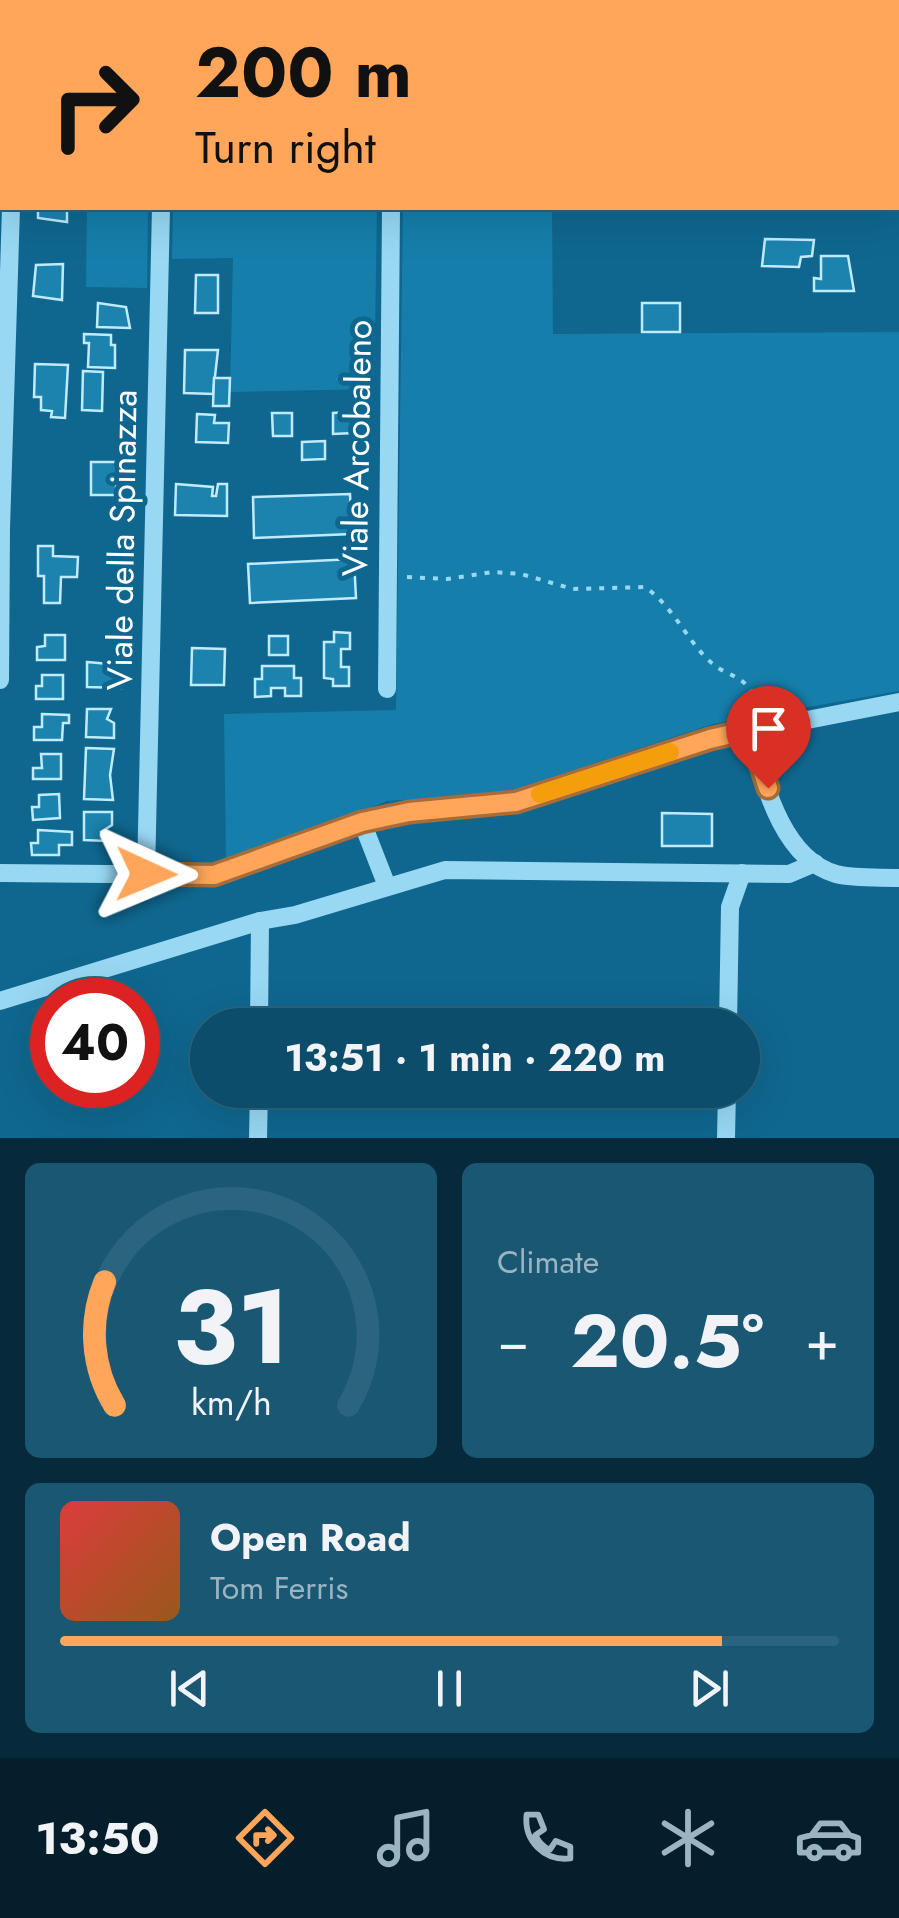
<!DOCTYPE html>
<html lang="en">
<head>
<meta charset="utf-8">
<style>
  :root { --surface:#0b4d6b; --page:#195773; --text:#f1f3f6; --muted:#9ab4c1; --line:#2b647e; --accent:#ffa65a }
  body { margin:0; font-family:Jost,sans-serif; background:var(--page); color:var(--text); height:100vh; display:flex; flex-direction:column; font-size:38px; white-space:nowrap }
  * { box-sizing:border-box; margin:0 }
  p { font-size:32px; color:var(--muted) }
  .icon { flex:none; width:55px; height:55px; fill:none; stroke:currentColor; stroke-width:2; stroke-linecap:round; stroke-linejoin:round }
  .map { position:relative; height:1138px; overflow:hidden }
  .panel { display:flex; flex-direction:column; gap:25px; padding:25px; background:#062a3b; flex:1 }
  .panel>* { flex:none }
  .guide { position:absolute; left:0px; top:0px; width:900px; height:210px; box-shadow:0 10px 40px #0002,0 0 0 2px var(--line); background:#ffa65a; color:#111; overflow:hidden }
  .speed { position:absolute; left:30px; top:978px; display:flex; gap:20px; font-size:50px; font-weight:700; text-align:center }
  .speed>* { display:grid; place-content:center; width:130px; height:130px; border-radius:50%; background:var(--surface); box-shadow:0 10px 40px #0002,0 0 0 2px var(--line); line-height:1 }
  .speed .limit { border:15px solid #d22; background:#fff; color:#111 }
  .pin { position:absolute; display:grid; place-items:center; width:85px; height:85px; color:#fff; margin:-102px -42px; border-radius:50% 50% 50% 0; rotate:-45deg; box-shadow:0 0 10px #0007 }
  .pin .icon { rotate:45deg }
  .me { position:absolute; width:110px; margin:-55px; rotate:91deg; stroke-linejoin:round; filter:drop-shadow(0 0 8px #0008) }
  .turn { display:flex; align-items:center; gap:35px; height:210px; padding:0 30px; font-size:45px }
  .turn .icon { width:130px; height:130px; stroke-width:2.5 }
  .turn b { display:block; font-size:70px; line-height:85px }
  .big { font-size:75px; font-weight:700; line-height:1.1 }
  .panel .widget { flex:1; display:flex; flex-direction:column; justify-content:center; gap:15px; min-width:0; padding:0 35px; border-radius:15px; background:var(--page) }
  .panel .dial { align-items:center; gap:0 }
  .dial svg { height:260px; overflow:visible; fill:none; stroke:var(--line); stroke-width:7; stroke-linecap:round; text-anchor:middle }
  .dial text { fill:var(--text); stroke:none }
  .song { display:flex; align-items:center; gap:30px }
  .cover { width:120px; height:120px; border-radius:15px; background:linear-gradient(135deg,hsl(0 70% 55%),hsl(30 70% 35%)) }
  .played { height:10px; border-radius:5px; background:linear-gradient(90deg,var(--accent) 85%,var(--line) 85%) }
  .keys { display:flex; justify-content:space-around; direction:ltr }
  .heat { display:flex; justify-content:space-between; align-items:center; font-size:55px; direction:ltr }
  .panel .tiles { flex:1; display:grid; gap:25px; grid-template-columns:1fr 1fr }
  .widget:last-child { grid-column:span 2 }
  .trip { position:absolute; left:190px; top:1008px; width:570px; height:100px; border-radius:50px; background:var(--surface); box-shadow:0 10px 40px #0002,0 0 0 2px var(--line); font-weight:700; line-height:100px; text-align:center }
  .tabs { display:flex; height:160px; justify-content:space-around; align-items:center; background:#041f2b; color:var(--muted) }
  .tabs .icon { width:70px; height:70px }
  .tabs .selected { color:var(--accent) }
  .tabs b { font-size:45px; color:var(--text) }
  .map>svg:first-child { display:block }
</style>
</head>
<body>
<div class="map">
<svg width="899" height="1138" viewBox="0 0 899 1138">
  <rect width="100%" height="100%" fill="#0f678f"/>
  <g fill="#167eaa">
    <path d="M87,208h61l-1,80 -61,-1z"/>
    <path d="M173,208h204l-3,181 -144,3 3,-134 -61,1z"/>
    <path d="M403,208h149l1,126 346,-2v359l-186,33 -208,69 -118,8 -133,53 -28,6 -2,-146 172,-4z"/>
  </g>
  <g fill="#1c83af" stroke="#c0ebfe" stroke-width="2.5">
    <path d="M38,208h29v14l-29,-4z"/>
    <path d="M765,239l49,1 -2,16 -11,1 -2,10 -37,-1z"/>
    <path d="M821,256h27l6,35h-40v-13l7,1z"/>
    <path d="M63,264l-1,36 -29,-4 3,-31z"/>
    <path d="M196,275h22v38h-23z"/>
    <path d="M98,303l28,4 4,21 -33,-1z"/>
    <rect x="642" y="303" width="38" height="29"/>
    <path d="M84,334l27,1v10h4v23l-27,-1 1,-24h-5z"/>
    <path d="M185,350h33l-5,44 -29,-1z"/>
    <path d="M35,364l33,1 -3,53 -14,-1 1,-6 -11,-1v-13h-7z"/>
    <path d="M83,371l20,1 -1,39 -20,-1z"/>
    <path d="M214,378h16l-1,28h-16z"/>
    <path d="M353,412l1,21 -21,1v-21z"/>
    <path d="M272,413h20v23h-19z"/>
    <path d="M197,414l18,1 -1,8h15l-1,20 -32,-1z"/>
    <path d="M325,441v18l-23,1v-18z"/>
    <rect x="91" y="462" width="25" height="33"/>
    <path d="M176,484l37,3 -1,9h4l2,-12h9v32l-52,-1z"/>
    <path d="M350,494l2,40 -98,4 -1,-41z"/>
    <path d="M38,546h15v10l25,1 -1,20h-16l-1,26h-16v-27h-6z"/>
    <path d="M354,559l2,39 -106,5 -2,-39z"/>
    <path d="M334,632l16,1v16h-9v18h8v19h-16v-7l-9,-1v-36h10z"/>
    <path d="M45,635h20v25h-28v-13l8,-1z"/>
    <rect x="269" y="636" width="19" height="19"/>
    <path d="M192,648l33,1 -1,36h-33z"/>
    <path d="M87,662l34,3v23l-34,-1z"/>
    <path d="M262,666h32v12h7v18h-16v-8h-14v8l-16,1v-18h7z"/>
    <path d="M42,675h21v24h-27v-13h6z"/>
    <path d="M87,709h24l-4,10 7,4v15l-28,-1z"/>
    <path d="M42,714l27,1v8h-6l-1,17h-28v-13h8z"/>
    <path d="M86,748l28,1 -4,26 3,25 -29,-1z"/>
    <path d="M41,754h20v25h-28v-11h9z"/>
    <path d="M59,794l1,24 -27,2 -1,-13h7v-12z"/>
    <path d="M84,812h28v13l-11,7 5,9 -22,-1z"/>
    <path d="M662,813l50,1v32h-50z"/>
    <path d="M38,830l34,2v13h-13v10h-27l-1,-12h7z"/>
  </g>
  <g fill="none" stroke-linecap="round" stroke-linejoin="round">
    <path stroke="#98d8f3" stroke-width="4" stroke-dasharray="5 8" stroke-linecap="butt" d="M407,577l40,2 46,-7 28,2 52,15 72,-2c32,22 46,64 75,82 12,7 23,9 31,22 5,6 6,15 7,22"/>
    <g stroke="#98d8f3" stroke-width="18">
      <path d="M18,2v-2"/>
      <path d="M165,2v-2"/>
      <path d="M394,2v-2"/>
      <path d="M898,50h1"/>
      <path d="M0,680l1,-152 10,-320"/>
      <path d="M387,689l4,-481"/>
      <path d="M749,730c14,48 31,128 87,144 20,5 43,3 63,4"/>
      <path d="M362,822l25,64"/>
      <path d="M0,873l214,2 148,-53 47,-10 107,-10 194,-63 189,-37"/>
      <path d="M146,874l15,-666"/>
      <path d="M0,1001l260,-80 35,-6 150,-45 344,4 26,-11"/>
      <path d="M259,1025l1,-104"/>
      <path d="M728,1025l2,-118 12,-34"/>
      <path d="M258,1138l1,-48"/>
      <path d="M726,1138l1,-48"/>
    </g>
  </g>
  <g fill="none" stroke-linecap="round" stroke-linejoin="round">
    <g stroke="#a66c3a" stroke-width="25">
      <path id="route" d="M146,874l68,1 148,-53 47,-10 107,-10 194,-63 39,-9 19,58"/>
    </g>
    <use href="#route" stroke="#ffa65a" stroke-width="18"/>
    <path stroke="#f59e0b" stroke-width="18" d="M540,794l130,-42"/>
  </g>
  <g text-anchor="middle" dominant-baseline="central" stroke-width="10" stroke-linejoin="round" paint-order="stroke">
    <g font-size="35" fill="#fff" stroke="#0f678f">
      <text transform="translate(357 448) rotate(-89)">Viale Arcobaleno</text>
      <text transform="translate(122 540) rotate(-89)">Viale della Spinazza</text>
    </g>
  </g>
</svg>
<div class="speed"><div class="limit">40</div></div>
<div class="pin" style="left:768px;top:788px;background:#d93025"><svg class="icon" aria-label="arrive" viewBox="0 0 24 24"><path d="M6 21V4h12l-3 4 3 4H6"/></svg></div>
<svg class="me" style="left:146px;top:874px" viewBox="-20 -20 40 40"><path d="M0-17L14 15 0 8-14 15z" fill="#ffa65a" stroke="#fff" stroke-width="4"/></svg>
<div class="trip">13:51 · 1 min · 220 m</div>
<div class="guide">
<div class="turn"><svg class="icon" aria-label="right" viewBox="0 0 24 24"><path d="M7 20v-9h11M14 6l5 5-5 5"/></svg><div><b>200 m</b>Turn right</div></div>
</div>
</div>
<section class="panel">
<div class="tiles">
<div class="widget dial"><svg viewBox="0 0 100 80">
<path d="M14 69A42 42 0 1 1 86 69"/>
<path d="M14 69A42 42 0 0 1 11 31" stroke="#ffa65a"/>
<text x="50" y="56" font-size="32" font-weight="700">31</text>
<text x="50" y="72" font-size="11">km/h</text>
</svg></div>
<div class="widget"><p>Climate</p>
<div class="heat"><a>−</a><b class="big">20.5°</b><a>+</a></div>
</div>
<div class="widget">
<div class="song"><i class="cover"></i><div><b>Open Road</b><p>Tom Ferris</p></div></div>
<div class="played"></div>
<div class="keys"><svg class="icon" aria-label="previous" viewBox="0 0 24 24"><path d="M18 5L8 12l10 7zM5 5v14"/></svg><svg class="icon" aria-label="pause" viewBox="0 0 24 24"><path d="M8 5v14M16 5v14"/></svg><svg class="icon" aria-label="next" viewBox="0 0 24 24"><path d="M6 5l10 7-10 7zM19 5v14"/></svg></div>
</div>
</div>
</section>
<nav class="tabs">
<b>13:50</b>
<svg class="icon selected" aria-label="directions" viewBox="0 0 24 24"><path d="M12 3l9 9-9 9-9-9zM9 14v-3h6M13 9l2 2-2 2"/></svg>
<svg class="icon" aria-label="music" viewBox="0 0 24 24"><path d="M9 18V5l10-2v13"/><circle cx="6" cy="18" r="3"/><circle cx="16" cy="16" r="3"/></svg>
<svg class="icon" aria-label="phone" viewBox="0 0 24 24"><path d="M5 4h4l2 5-3 2q2 4 5 5l2-3 5 2v4C11 20 4 13 5 4z"/></svg>
<svg class="icon" aria-label="climate" viewBox="0 0 24 24"><path d="M12 3v18M4 7l16 10M4 17L20 7"/></svg>
<svg class="icon" aria-label="car" viewBox="0 0 24 24"><path d="M5 17H2v-5l4-1 3-4h7l3 4 3 1v5h-3M9 17h6M6 11h13"/><circle cx="7" cy="17" r="2"/><circle cx="17" cy="17" r="2"/></svg>
</nav>
</body>
</html>
